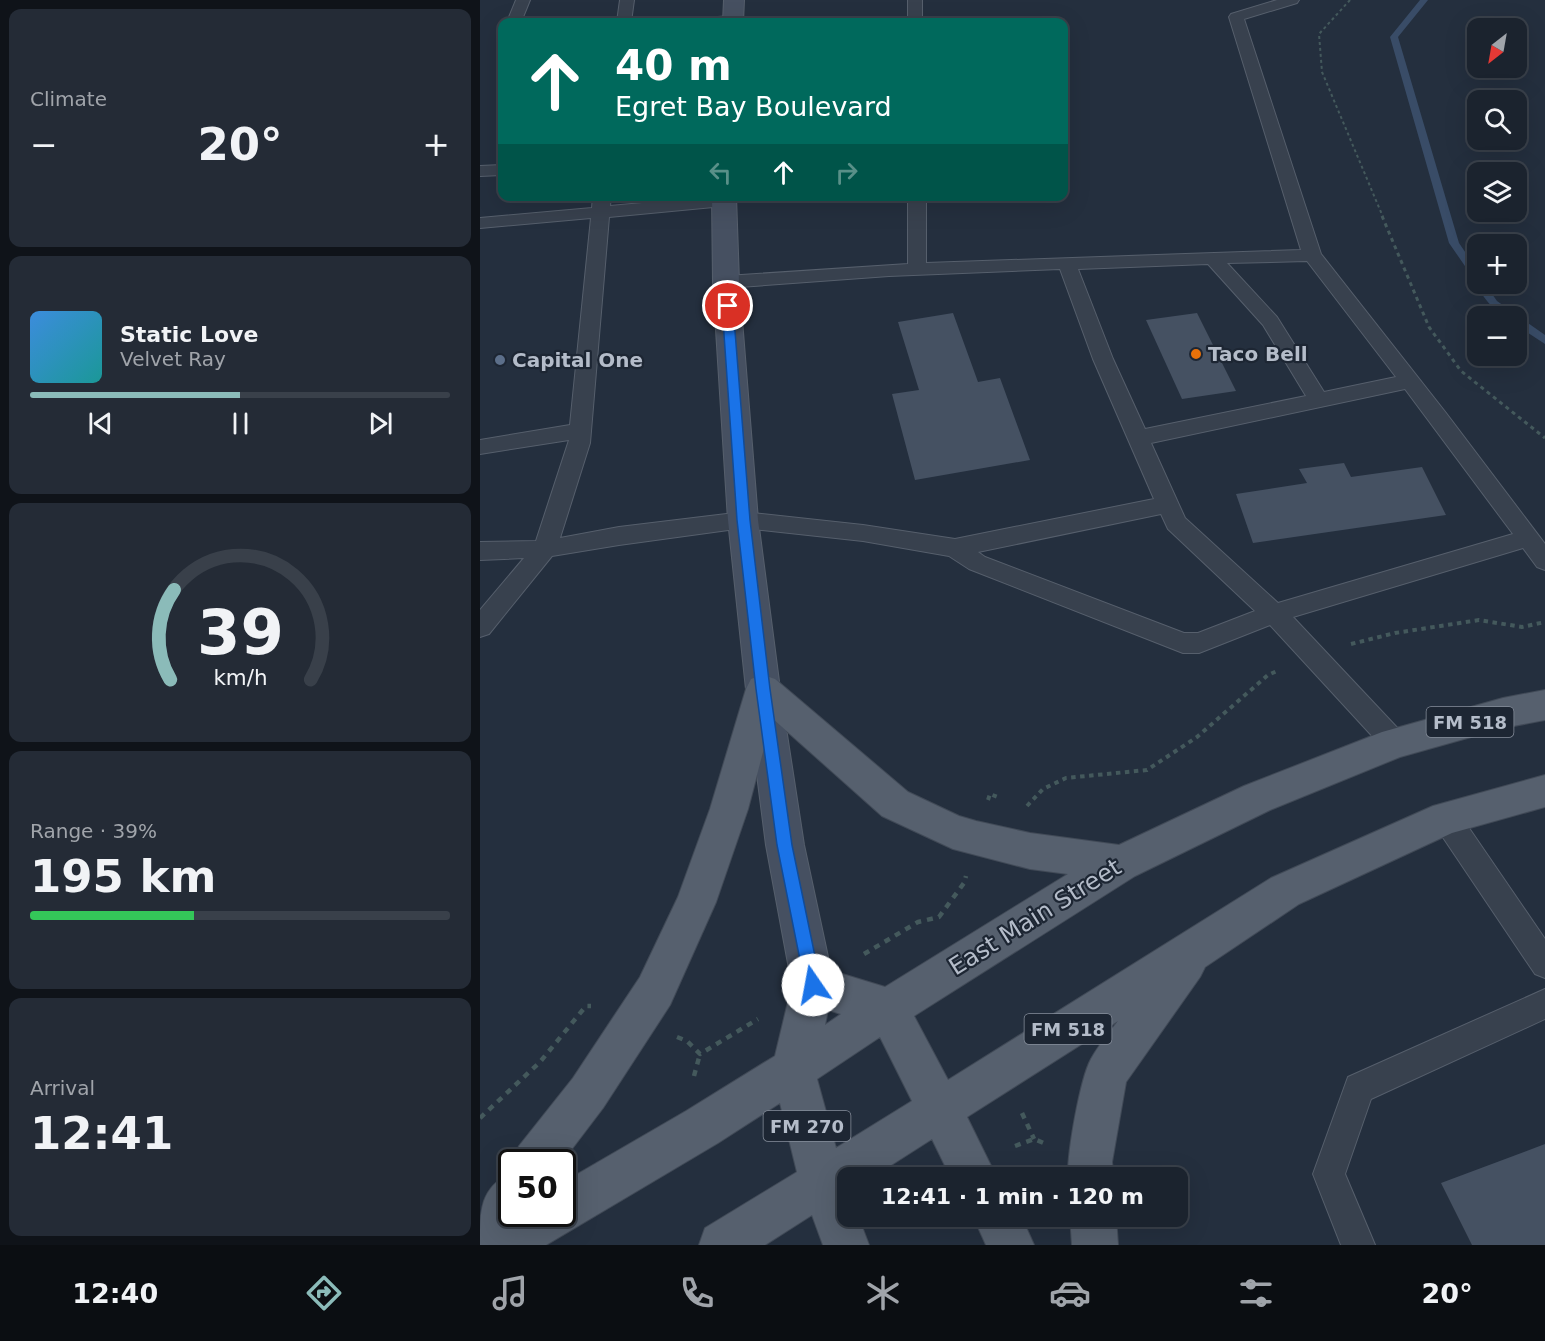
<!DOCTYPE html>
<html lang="en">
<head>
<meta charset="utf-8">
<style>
  :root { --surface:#1b232e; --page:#242b36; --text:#f1f3f6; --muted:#a0a4aa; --line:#39404a; --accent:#8bbbb9 }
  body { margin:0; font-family:"DejaVu Sans",sans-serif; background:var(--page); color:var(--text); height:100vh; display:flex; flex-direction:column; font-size:22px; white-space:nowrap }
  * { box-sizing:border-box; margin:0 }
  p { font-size:20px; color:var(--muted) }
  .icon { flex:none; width:33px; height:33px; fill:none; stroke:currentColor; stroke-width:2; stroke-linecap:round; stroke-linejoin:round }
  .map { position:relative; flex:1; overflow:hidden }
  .sheet { display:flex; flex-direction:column; gap:9px; padding:9px; background:#0f1319; width:480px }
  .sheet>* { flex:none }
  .guide { position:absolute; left:18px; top:18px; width:570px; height:183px; border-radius:12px; box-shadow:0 6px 24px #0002,0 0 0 2px var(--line); background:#00695c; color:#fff; overflow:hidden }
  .needle { width:39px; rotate:211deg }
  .buttons { position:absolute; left:987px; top:18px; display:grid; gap:12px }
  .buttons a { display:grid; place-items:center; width:60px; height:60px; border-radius:12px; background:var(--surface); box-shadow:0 6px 24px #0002,0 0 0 2px var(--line); font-size:30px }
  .speed { position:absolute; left:18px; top:1149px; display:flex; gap:12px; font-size:30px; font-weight:700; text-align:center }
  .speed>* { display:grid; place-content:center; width:78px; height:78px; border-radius:50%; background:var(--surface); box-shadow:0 6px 24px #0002,0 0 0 2px var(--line); line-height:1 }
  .speed .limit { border:3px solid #111; border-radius:9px; background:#fff; color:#111 }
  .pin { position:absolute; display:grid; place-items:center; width:51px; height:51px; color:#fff; margin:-26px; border:3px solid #fff; border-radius:50%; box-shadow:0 2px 6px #0007 }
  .me { position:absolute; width:66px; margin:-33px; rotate:348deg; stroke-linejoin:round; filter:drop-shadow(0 0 4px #0008) }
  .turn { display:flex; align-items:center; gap:21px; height:126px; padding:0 18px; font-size:27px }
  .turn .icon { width:78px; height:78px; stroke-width:2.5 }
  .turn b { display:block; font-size:42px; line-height:51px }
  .lanes { display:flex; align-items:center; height:57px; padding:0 18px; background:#0003; justify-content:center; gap:30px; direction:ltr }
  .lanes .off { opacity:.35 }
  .big { font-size:45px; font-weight:800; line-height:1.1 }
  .sheet .widget { flex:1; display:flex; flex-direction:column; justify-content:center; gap:9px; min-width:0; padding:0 21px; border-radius:12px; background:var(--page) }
  .sheet .dial { align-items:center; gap:0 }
  .dial svg { height:156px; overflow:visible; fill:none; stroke:var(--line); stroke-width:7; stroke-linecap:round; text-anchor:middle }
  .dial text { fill:var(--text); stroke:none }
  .song { display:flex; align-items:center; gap:18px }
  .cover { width:72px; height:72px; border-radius:9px; background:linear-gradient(135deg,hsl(210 70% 55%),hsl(180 70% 35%)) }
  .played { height:6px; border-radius:3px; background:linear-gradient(90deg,var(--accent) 50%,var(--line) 50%) }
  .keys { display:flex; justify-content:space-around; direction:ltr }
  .heat { display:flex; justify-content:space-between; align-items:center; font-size:33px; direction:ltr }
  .charge { height:9px; border-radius:4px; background:linear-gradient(90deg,#34c759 39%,var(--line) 0) }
  .trip { position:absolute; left:357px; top:1167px; width:351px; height:60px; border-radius:12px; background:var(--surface); box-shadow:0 6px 24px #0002,0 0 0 2px var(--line); font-weight:800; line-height:60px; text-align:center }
  .menu { display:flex; height:96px; justify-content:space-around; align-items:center; background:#0b0e12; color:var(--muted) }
  .menu .icon { width:42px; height:42px }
  .menu .on { color:var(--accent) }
  .menu b { font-size:27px; color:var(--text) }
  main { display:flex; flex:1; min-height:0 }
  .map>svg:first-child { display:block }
</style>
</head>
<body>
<main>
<section class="sheet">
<div class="widget"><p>Climate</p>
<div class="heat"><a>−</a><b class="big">20°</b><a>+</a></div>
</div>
<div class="widget">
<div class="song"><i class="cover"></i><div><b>Static Love</b><p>Velvet Ray</p></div></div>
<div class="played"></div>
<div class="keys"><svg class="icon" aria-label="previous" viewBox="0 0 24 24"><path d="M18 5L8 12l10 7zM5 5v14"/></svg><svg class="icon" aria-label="pause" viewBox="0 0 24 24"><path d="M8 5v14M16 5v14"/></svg><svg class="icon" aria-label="next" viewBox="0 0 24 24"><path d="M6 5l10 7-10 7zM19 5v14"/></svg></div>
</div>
<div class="widget dial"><svg viewBox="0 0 100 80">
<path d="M14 69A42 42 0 1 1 86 69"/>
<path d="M14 69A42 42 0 0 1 16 23" stroke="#8bbbb9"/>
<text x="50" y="56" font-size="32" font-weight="700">39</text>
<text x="50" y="72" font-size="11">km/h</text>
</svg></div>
<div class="widget"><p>Range · 39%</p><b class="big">195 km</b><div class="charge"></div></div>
<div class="widget"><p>Arrival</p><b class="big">12:41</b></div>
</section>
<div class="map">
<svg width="1065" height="1245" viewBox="0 0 1065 1245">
  <rect width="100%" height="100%" fill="#242f3e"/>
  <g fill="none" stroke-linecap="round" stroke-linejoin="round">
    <path fill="#394c67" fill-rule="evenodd" d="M940,0h8l-30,37 61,206 19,28v13h7l12,17 48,34v9l-29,-19v-9c-21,0 -30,-16 -41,-32l1,-2 -27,-39 -59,-206z"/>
  </g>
  <g fill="#455162">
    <path d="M473,313l25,69 22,-4 30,82 -115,20 -23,-86 27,-4 -21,-68z"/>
    <path d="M717,313l39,78 -54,8 -36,-79z"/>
    <path d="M864,463l7,14 71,-10 24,48 -193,28 -17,-49 71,-11 -8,-14z"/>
    <path d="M1065,1144v101h-73l-31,-62z"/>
  </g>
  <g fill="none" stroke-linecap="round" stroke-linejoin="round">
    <g stroke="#565f6c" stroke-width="2">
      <g id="service">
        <path d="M36,0h14l-9,22h-14z"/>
        <path d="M140,0h14l-3,22h-14z"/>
        <rect x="428" y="0" width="14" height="22"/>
        <path d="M797,0h22l-2,3 -53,16 77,235 125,159 99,131v26l-8,-3 -14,-19 -230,69 111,118 4,8 -4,8 -9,3 -9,-3 -116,-126 -71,28h-16l-214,-84 -20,-13 -86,-15 -120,-13 -124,17 -67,11 -63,78 -9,3v-27l44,-52 -44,2v-18l56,-1 33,-101 -89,14v-14l90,-15 21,-207 -111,10v-10l112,-10 1,-12h18l-1,10 107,-10 13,1 3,4 -3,4 -6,1 -115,11 -19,226 -30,95 59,-11 124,-15 120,13 92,14 199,-40 -61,-140 -33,-90 -171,7 -163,12 -7,-2 -2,-4 2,-4 7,-2 182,-12v-68h18v67l375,-13 -72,-233 2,-3zM827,261l89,116 -72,15 -47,-75 -50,-54zM728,264l55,61 43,71 -161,33 -32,-70 -35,-90zM925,389l108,145 -235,69 -93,-85 -34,-75zM681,514l7,15 87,82 -57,22h-14l-199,-76 -7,-5z"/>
        <path d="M253,16l5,1 2,3 -2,2h-43l7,-4z"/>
        <path d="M22,165v10l-22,1v-10z"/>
        <path d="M966,806l10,3 89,130v39l-10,-4 -99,-147 -4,-9 4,-9z"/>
        <path d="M1065,989v30l-174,80 -26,75 30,71h-34l-28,-71 35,-97z"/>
      </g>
    </g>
    <g stroke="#565f6c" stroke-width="2">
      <g id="secondary">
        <path d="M244,0h20l-1,22h-20z"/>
        <path d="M232,196h24l3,86 19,238 22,169 24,156 30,140 -7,14 -14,6 -14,-6 -7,-14 -26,-140 -20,-156 -18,-169 -15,-238z"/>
      </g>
    </g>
    <g stroke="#414a57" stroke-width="2">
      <g id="primary">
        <path d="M283,675l12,4 133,113 51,24 17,5 54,12 89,12 125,-59 138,-54 121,-34 42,-8v30l-42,8 -103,29 -130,53 -135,66 -221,140 34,64 323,-202 162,-72 112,-31v32l-93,26 -153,71 -94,63 -5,10 -74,105 -14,80 2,16h-46c-1,-24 12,-99 23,-119 7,-13 18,-26 27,-38l-151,96 30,61h-46l-19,-39 -61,39h-23v38h10l11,29h-46l-11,-30 -47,30h-66l6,-17 92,-56 -17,-69 -62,40 -172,102h-66c0,-36 0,-57 32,-73v42h50v-31l124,-72 89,-55 17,-71 7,-14 14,-6 72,22 183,-113 -38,-5 -77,-20 -71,-33 -110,-98 -24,91 -32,93 -46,103 -67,103 -41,54h-49l6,-16 54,-68 67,-101 38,-80 32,-88 36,-120 5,-10zM348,1010l13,4 -16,11zM400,1037l32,64 -76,47 -19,-69z"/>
        <path d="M493,1216h48l13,29h-48z"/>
        <path d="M590,1216h46l2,29h-46z"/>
      </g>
    </g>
    <path stroke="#44595c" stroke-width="2" stroke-dasharray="3 3" stroke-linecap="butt" d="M870,0l-31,34 3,38 61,145"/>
    <path stroke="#44595c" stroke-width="3" stroke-dasharray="4 4" stroke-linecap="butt" d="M902,216l47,111 32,44 84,67"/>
    <g stroke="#44595c" stroke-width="4" stroke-dasharray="4.5 4.5" stroke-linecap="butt">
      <path d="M871,644l44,-11 84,-13 43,7 23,-5"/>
      <path d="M508,800l2,-6 10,4"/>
      <path d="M547,806l16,-17 23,-11 81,-8 50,-33 71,-62 9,-4"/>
    </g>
    <g stroke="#44595c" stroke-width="4.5" stroke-dasharray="6 6" stroke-linecap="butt">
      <path d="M384,954l54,-32 21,-5 25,-34 2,-7"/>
      <path d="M197,1037l10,4 13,13 58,-35"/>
      <path d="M214,1076l6,-22"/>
      <path d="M542,1113l12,26"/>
      <path d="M0,1118l60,-56 46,-56h5"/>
      <path d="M535,1146l19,-7 12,5"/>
    </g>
    <use href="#service" fill="#38414e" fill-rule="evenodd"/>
    <use href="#secondary" fill="#465061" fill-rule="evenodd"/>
    <use href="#primary" fill="#56606e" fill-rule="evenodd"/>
  </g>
  <path fill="#1a73e8" stroke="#114b97" stroke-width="1.5" d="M248,302l5,4 17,214 20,169 22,156 29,140 -2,6 -6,3 -6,-3 -2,-6 -28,-140 -21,-156 -19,-169 -15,-214z"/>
  <circle fill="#e8710a" stroke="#1d2633" stroke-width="2" cx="716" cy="354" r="6"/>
  <circle fill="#5c6f8a" stroke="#1d2633" stroke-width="2" cx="20" cy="360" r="6"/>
  <g text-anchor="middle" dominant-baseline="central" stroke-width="4.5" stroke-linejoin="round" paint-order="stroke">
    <g fill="#1d2633" stroke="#878f9c" stroke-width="1.5">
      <rect x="946.5" y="707" width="87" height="30" rx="4.5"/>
      <rect x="544.5" y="1014" width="87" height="30" rx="4.5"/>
      <rect x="283.5" y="1111" width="87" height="30" rx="4.5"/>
    </g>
    <g font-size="18" font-weight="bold" fill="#b4bcc9">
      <text x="990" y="722">FM 518</text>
      <text x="588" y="1029">FM 518</text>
      <text x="327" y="1126">FM 270</text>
    </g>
    <g font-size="20" font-weight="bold" fill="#b4bcc9" stroke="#1d2633" text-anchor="start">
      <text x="728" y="354">Taco Bell</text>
      <text x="32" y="360">Capital One</text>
    </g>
    <g font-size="24" fill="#b4bcc9" stroke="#1d2633">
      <text transform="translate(555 917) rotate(-32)">East Main Street</text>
    </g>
  </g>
</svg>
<div class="buttons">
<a><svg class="needle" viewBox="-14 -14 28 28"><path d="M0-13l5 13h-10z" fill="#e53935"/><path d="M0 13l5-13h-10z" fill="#a0a4aa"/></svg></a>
<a><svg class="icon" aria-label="search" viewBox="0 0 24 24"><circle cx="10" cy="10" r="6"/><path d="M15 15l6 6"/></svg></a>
<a><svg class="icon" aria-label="layers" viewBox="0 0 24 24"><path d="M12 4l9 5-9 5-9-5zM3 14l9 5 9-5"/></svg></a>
<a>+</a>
<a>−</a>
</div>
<div class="speed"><div class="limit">50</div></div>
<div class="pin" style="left:248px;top:306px;background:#d93025"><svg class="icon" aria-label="arrive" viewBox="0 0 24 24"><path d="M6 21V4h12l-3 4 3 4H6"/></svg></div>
<svg class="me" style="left:333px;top:985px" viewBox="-20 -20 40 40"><circle r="19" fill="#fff"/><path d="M0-13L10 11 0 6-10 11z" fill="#1a73e8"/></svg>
<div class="trip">12:41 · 1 min · 120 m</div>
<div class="guide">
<div class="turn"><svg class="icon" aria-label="ahead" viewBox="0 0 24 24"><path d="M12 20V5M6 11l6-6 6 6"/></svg><div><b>40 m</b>Egret Bay Boulevard</div></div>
<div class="lanes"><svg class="icon off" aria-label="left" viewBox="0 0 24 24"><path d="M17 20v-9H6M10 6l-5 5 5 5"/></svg><svg class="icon" aria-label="ahead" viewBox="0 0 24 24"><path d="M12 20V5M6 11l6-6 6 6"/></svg><svg class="icon off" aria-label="right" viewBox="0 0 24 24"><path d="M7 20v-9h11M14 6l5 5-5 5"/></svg></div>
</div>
</div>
</main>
<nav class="menu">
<b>12:40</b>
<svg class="icon on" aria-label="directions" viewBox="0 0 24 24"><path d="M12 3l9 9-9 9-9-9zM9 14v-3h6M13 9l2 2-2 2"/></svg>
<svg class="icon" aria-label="music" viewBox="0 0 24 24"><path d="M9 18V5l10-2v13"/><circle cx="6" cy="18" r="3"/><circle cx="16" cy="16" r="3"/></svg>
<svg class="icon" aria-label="phone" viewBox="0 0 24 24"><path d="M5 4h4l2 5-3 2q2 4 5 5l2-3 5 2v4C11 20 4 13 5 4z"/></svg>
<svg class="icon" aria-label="climate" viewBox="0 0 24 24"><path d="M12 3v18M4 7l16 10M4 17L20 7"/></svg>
<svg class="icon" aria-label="car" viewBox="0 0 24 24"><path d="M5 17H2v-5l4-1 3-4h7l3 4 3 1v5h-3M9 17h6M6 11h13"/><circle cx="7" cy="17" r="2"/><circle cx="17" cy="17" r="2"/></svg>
<svg class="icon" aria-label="filters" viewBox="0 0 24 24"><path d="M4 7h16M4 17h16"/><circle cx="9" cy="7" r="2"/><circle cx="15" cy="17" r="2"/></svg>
<b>20°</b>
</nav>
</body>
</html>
